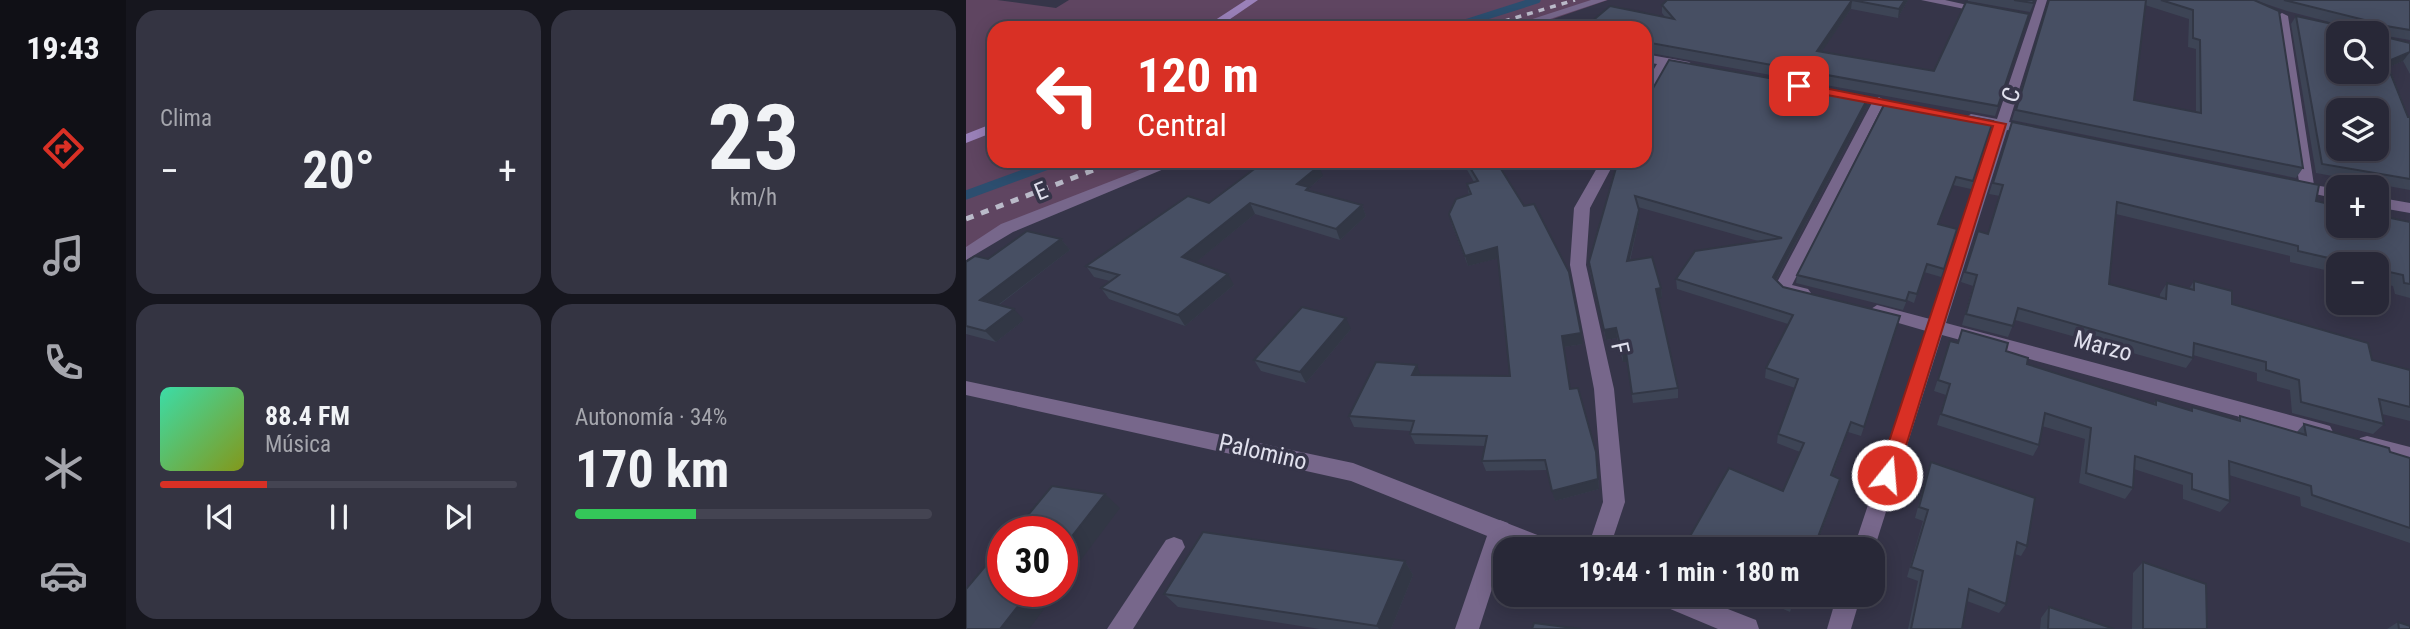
<!DOCTYPE html>
<html lang="es">
<head>
<meta charset="utf-8">
<style>
  :root { --surface:#282837; --page:#343442; --text:#f1f3f6; --muted:#a5a6ad; --line:#444452; --accent:#d93025 }
  body { margin:0; font-family:"Roboto Condensed",sans-serif; background:var(--page); color:var(--text); height:100vh; display:flex; flex-direction:column; font-size:26px; white-space:nowrap }
  * { box-sizing:border-box; margin:0 }
  p { font-size:23px; color:var(--muted) }
  .icon { flex:none; width:38px; height:38px; fill:none; stroke:currentColor; stroke-width:2; stroke-linecap:round; stroke-linejoin:round }
  .map { position:relative; flex:1; overflow:hidden }
  .sheet { display:flex; flex-direction:column; gap:10px; padding:10px; background:#16161e; width:840px }
  .sheet>* { flex:none }
  .top-card { position:absolute; left:21px; top:21px; width:665px; height:147px; border-radius:21px; box-shadow:0 4px 18px #0003,0 0 0 2px var(--line); background:#d93025; color:#fff; overflow:hidden }
  .fabs { position:absolute; left:1360px; top:21px; display:grid; gap:14px }
  .fabs a { display:grid; place-items:center; width:63px; height:63px; border-radius:14px; background:var(--surface); box-shadow:0 4px 18px #0003,0 0 0 2px var(--line); font-size:35px }
  .speed { position:absolute; left:21px; top:516px; display:flex; gap:14px; font-size:35px; font-weight:700; text-align:center }
  .speed>* { display:grid; place-content:center; width:91px; height:91px; border-radius:50%; background:var(--surface); box-shadow:0 4px 18px #0003,0 0 0 2px var(--line); line-height:1 }
  .speed .limit { border:10px solid #d22; background:#fff; color:#111 }
  .pin { position:absolute; display:grid; place-items:center; width:60px; height:60px; color:#fff; margin:-30px; border-radius:14px; box-shadow:0 4px 10px #0006 }
  .me { position:absolute; width:77px; margin:-38px; rotate:17deg; stroke-linejoin:round; filter:drop-shadow(0 0 5px #0008) }
  .turn { display:flex; align-items:center; gap:24px; height:147px; padding:0 35px; font-size:32px }
  .turn .icon { width:91px; height:91px; stroke-width:2.5 }
  .turn b { display:block; font-size:49px; line-height:60px }
  .big { font-size:52px; font-weight:700; line-height:1.1 }
  .sheet .tile { flex:1; display:flex; flex-direction:column; justify-content:center; gap:10px; min-width:0; padding:0 24px; border-radius:21px; background:var(--page) }
  .sheet .dial { align-items:center; gap:0 }
  .dial b { font-size:91px; line-height:1 }
  .song { display:flex; align-items:center; gap:21px }
  .cover { width:84px; height:84px; border-radius:10px; background:linear-gradient(135deg,hsl(160 70% 55%),hsl(70 70% 35%)) }
  .played { height:7px; border-radius:4px; background:linear-gradient(90deg,var(--accent) 30%,var(--line) 30%) }
  .keys { display:flex; justify-content:space-around; direction:ltr }
  .heat { display:flex; justify-content:space-between; align-items:center; font-size:38px; direction:ltr }
  .charge { height:10px; border-radius:5px; background:linear-gradient(90deg,#34c759 34%,var(--line) 0) }
  .sheet .tiles { flex:1; display:grid; gap:10px; grid-template-columns:repeat(2,1fr) }
  .trip { position:absolute; left:527px; top:537px; width:392px; height:70px; border-radius:21px; background:var(--surface); box-shadow:0 4px 18px #0003,0 0 0 2px var(--line); font-weight:700; line-height:70px; text-align:center }
  main { display:flex; flex:1; min-height:0 }
  .tab-bar { display:flex; flex-direction:column; width:126px; justify-content:space-around; align-items:center; background:#101016; color:var(--muted) }
  .tab-bar .icon { width:49px; height:49px }
  .tab-bar .selected { color:var(--accent) }
  .tab-bar b { font-size:32px; color:var(--text) }
  .map>svg:first-child { display:block }
</style>
</head>
<body>
<main>
<nav class="tab-bar">
<b>19:43</b>
<svg class="icon selected" aria-label="directions" viewBox="0 0 24 24"><path d="M12 3l9 9-9 9-9-9zM9 14v-3h6M13 9l2 2-2 2"/></svg>
<svg class="icon" aria-label="music" viewBox="0 0 24 24"><path d="M9 18V5l10-2v13"/><circle cx="6" cy="18" r="3"/><circle cx="16" cy="16" r="3"/></svg>
<svg class="icon" aria-label="phone" viewBox="0 0 24 24"><path d="M5 4h4l2 5-3 2q2 4 5 5l2-3 5 2v4C11 20 4 13 5 4z"/></svg>
<svg class="icon" aria-label="climate" viewBox="0 0 24 24"><path d="M12 3v18M4 7l16 10M4 17L20 7"/></svg>
<svg class="icon" aria-label="car" viewBox="0 0 24 24"><path d="M5 17H2v-5l4-1 3-4h7l3 4 3 1v5h-3M9 17h6M6 11h13"/><circle cx="7" cy="17" r="2"/><circle cx="17" cy="17" r="2"/></svg>
</nav>
<section class="sheet">
<div class="tiles">
<div class="tile"><p>Clima</p>
<div class="heat"><a>−</a><b class="big">20°</b><a>+</a></div>
</div>
<div class="tile dial"><b>23</b><p>km/h</p></div>
<div class="tile">
<div class="song"><i class="cover"></i><div><b>88.4 FM</b><p>Música</p></div></div>
<div class="played"></div>
<div class="keys"><svg class="icon" aria-label="previous" viewBox="0 0 24 24"><path d="M18 5L8 12l10 7zM5 5v14"/></svg><svg class="icon" aria-label="pause" viewBox="0 0 24 24"><path d="M8 5v14M16 5v14"/></svg><svg class="icon" aria-label="next" viewBox="0 0 24 24"><path d="M6 5l10 7-10 7zM19 5v14"/></svg></div>
</div>
<div class="tile"><p>Autonomía · 34%</p><b class="big">170 km</b><div class="charge"></div></div>
</div>
</section>
<div class="map">
<svg width="1444" height="629" viewBox="0 0 1444 629">
  <rect width="100%" height="100%" fill="#363549"/>
  <path fill="#5f4561" d="M0,0h31l59,8 13,-8h539l-81,28h-533v133h180l-167,67 -41,32z"/>
  <g fill="none" stroke-linecap="round" stroke-linejoin="round">
    <path stroke="#2c4e6f" stroke-width="7" d="M483,28l88,-28"/>
    <path stroke="#2c4e6f" stroke-width="9" d="M0,195l93,-34"/>
    <path fill="#77678b" fill-rule="evenodd" d="M208,537l8,3 3,7 -52,82h-26l59,-89z"/>
    <g fill="#77678b" fill-rule="evenodd">
      <path d="M625,0h16l-84,28h-18z"/>
      <path d="M955,0h24l45,10 -6,3z"/>
      <path d="M1071,0h10l-38,122 29,6 2,3 -7,4 -26,-5 -61,193 377,101 7,2 3,6 -3,6 -7,2 -381,-105 -70,221v-6h-19l73,-219 -55,-16 -3,-4 9,-6 53,14 64,-192 -30,-9 7,-4 26,5z"/>
      <path d="M1316,13l6,3 26,169 24,4v10l-46,-10 -2,-3 9,-4 -23,-166z"/>
      <path d="M679,54l44,8 6,4 -6,4 -21,-4 -18,32 -5,1v-15l12,-20 -12,-2z"/>
      <path d="M913,97l6,4 -93,184 16,4 3,4 -9,6 -26,-7 -2,-4 99,-187z"/>
      <path d="M197,161h20l-170,71 -47,28v-13l35,-23z"/>
      <path d="M635,161h14l-25,47 -4,57 28,124 11,113 -16,48h-22l16,-48 -9,-113 -24,-124 4,-57z"/>
      <path d="M1410,197l34,6v10l-34,-6z"/>
      <path d="M1401,436l43,11v18l-50,-15 -3,-6 3,-6z"/>
      <path d="M534,520l8,3 3,7 -32,99h-24l34,-99 3,-7z"/>
      <path d="M871,595h24l-10,34h-24z"/>
    </g>
    <g fill="#77678b" fill-rule="evenodd">
      <path d="M0,381l387,82 205,80 3,7h-39l-171,-69 -385,-86z"/>
      <path d="M686,595h40l64,25 3,9h-41l-62,-26z"/>
    </g>
    <g fill="#9a81b9" fill-rule="evenodd">
      <path d="M280,0h12l-41,28h-14z"/>
      <path d="M28,123v9l-28,11v-9z"/>
    </g>
    <path stroke="#babac9" stroke-width="3.5" stroke-dasharray="6 6" stroke-linecap="butt" d="M515,28l94,-28"/>
    <path stroke="#babac9" stroke-width="5" stroke-dasharray="8 8" stroke-linecap="butt" d="M0,219l151,-58"/>
  </g>
  <g fill="#3d4455" fill-rule="evenodd">
    <path d="M701,0h241l-10,18 -47,-9 -30,43 113,19 95,-57 -34,102 -350,-64v-24l20,-11 -3,-4v-8z"/>
    <path d="M1002,0h67l-5,12 -62,-11z"/>
    <path d="M1083,0h361v40l-29,-5v1l29,7v31l-7,-13 -14,6 19,50h2v73l-94,-17 -25,-149 5,-8 53,11 -62,-16 -33,-11 49,168 -7,10 -284,-58zM1179,5l44,14 -1,28 8,2v63l-62,-12z"/>
    <path d="M903,96l-2,10 -91,174 7,7 117,29 -39,120 -13,-4 -16,44 6,12 -24,62h-129v-5l98,-54 17,-39 -23,-9 1,-9 17,-46 -30,-10 1,-10 22,-44 -111,-35 -1,-10 82,-38 -120,-34 1,13 -9,41 31,27 1,10h-4l20,90v10l-45,5 -6,-41h-4l-6,-24 -11,2 -16,-68 -1,-10 29,-101h27z"/>
    <path d="M1027,121l-22,68 -18,-4 -14,39 18,5 -16,48 -17,-5 -10,31 -7,-3 -4,10 -107,-27 1,-8z"/>
    <path d="M1046,122l304,79 94,21v77v-1l-15,-4 -2,-8 -17,-4v-18h-38v9l-48,-11v-6l-174,-42 -7,70 51,13v-3l7,-11 22,6 5,-8 38,23 140,56 38,10v51l-28,-7 2,10 -11,10 -81,-21 -2,-23 -33,-9v-8l-64,-18v3l-7,10 -171,-48 -7,17 -46,-12 11,-39 -12,-4 17,-51 10,3 12,-38 -11,-2z"/>
    <path d="M496,161h34l87,183 -19,3 6,42 26,63 3,37 -44,12 -7,-31 -62,1 -4,-10 3,-15 -70,-2 -5,-10 1,-3 -57,-4 -5,-11 71,-41 90,1 -12,-118 -30,8 -16,-41 -3,-11 20,-19 -2,-11 7,-2z"/>
    <path d="M357,176l-14,12 1,3 52,14 4,11 -26,24 -85,-26 -59,48 38,23 -49,41 -76,-27 -8,-11 9,-7 -16,-4 -8,-11 123,-63z"/>
    <path d="M95,239l9,11 -71,55 25,15 -28,22 -30,-8v-72l22,-3z"/>
    <path d="M385,329l-45,54 -45,-12 -7,-11z"/>
    <path d="M996,330l44,21 21,13 126,41 3,-5 34,10 2,-3 45,13 3,-4 56,17 8,-9 106,34v85l-109,-37 -1,-9 -71,-22 1,26 -10,11 -37,-13v-14l-49,-16 -1,19 -8,11 -46,-16 6,-44 -43,-13 -3,19 -6,11 -96,-31 9,-30 -12,-4 16,-50 7,2z"/>
    <path d="M965,462l96,84 -6,10 -6,-2 -9,50 -7,9 -32,-12 -5,28h-54l10,-48 -11,-4 16,-56 -8,-3 12,-45z"/>
    <path d="M439,561l8,14 -22,54h-71l-142,-22 -14,-13z"/>
    <path d="M1177,562l64,67h-75l1,-56z"/>
    <path d="M785,595h45l-6,17z"/>
    <path d="M1083,607l65,22h-74l1,-11z"/>
    <path d="M1432,622l12,7h-23z"/>
  </g>
  <g fill="#323745">
    <path d="M886,0l-1,9 -35,51 1,-9z"/>
    <path d="M939,0h3l-10,18 1,-9z"/>
    <path d="M1444,52l-7,9 -23,10 6,-9z"/>
    <path d="M686,57l1,9 -8,13v-10z"/>
    <path d="M903,96l-2,10 -95,181 1,-10z"/>
    <path d="M353,166l4,10 -14,12 4,10 -16,-14z"/>
    <path d="M284,203l5,11 -66,54 -7,-11z"/>
    <path d="M396,205l4,11 -26,24 -4,-11z"/>
    <path d="M673,210v10l-12,51v-10z"/>
    <path d="M95,239l9,11 -80,61 -10,-11z"/>
    <path d="M531,247l2,11 -31,8 -3,-10z"/>
    <path d="M262,274l6,11 -49,41 -7,-11z"/>
    <path d="M695,288l1,10 -6,1v-10z"/>
    <path d="M48,309l10,11 -28,22 -11,-11z"/>
    <path d="M380,318l5,11 -45,54 -6,-11z"/>
    <path d="M650,328l1,10 -11,2 -2,-10z"/>
    <path d="M615,333l2,11 -19,3 -2,-11z"/>
    <path d="M660,352l1,10h-4l-1,-9z"/>
    <path d="M451,365l4,11 -9,-1z"/>
    <path d="M885,422l-3,10 -20,53 3,-10z"/>
    <path d="M630,452l3,37 -44,12 -3,-10z"/>
    <path d="M874,479l-2,9 -24,62h-1z"/>
    <path d="M139,494l15,14 -58,77v-36z"/>
    <path d="M439,561l8,14 -22,54h-12l-2,-3z"/>
    <path d="M63,592h28l-28,37h-29z"/>
  </g>
  <g fill="#474f63" stroke="#323745" stroke-width="2" fill-rule="evenodd">
    <path d="M701,0h185l-35,51 117,20 32,-69 63,12 -31,92 -353,-64v-14h-61l26,-22 64,13 -12,-14z"/>
    <path d="M886,0h53l-6,9z"/>
    <path d="M1048,0h20l-1,3z"/>
    <path d="M1083,0h97l-12,100 67,13 -1,-73 -7,-2v-28l-32,-10h93l25,11 24,157 -287,-58z"/>
    <path d="M1318,0h126v30l-30,-5 1,11 29,7v9l-24,10 22,55h2v62l-88,-15 -26,-148 50,11h19l2,-3 -2,-4zM1372,33h38v39h-38zM1372,110h38v39h-38z"/>
    <path d="M679,55l7,2 -7,12z"/>
    <path d="M703,60l200,36 -96,181 10,10 117,29 -36,111 -13,-5 -20,53 9,4 -27,71h-119l-9,-5 44,-77 54,23 21,-48 -26,-9 20,-55 -32,-11 27,-53 -117,-36 19,-28 87,-13 -147,-42 4,14 -12,51 25,-4 9,31 -5,1 22,99 -46,6 -6,-42 -4,1 -6,-25 -12,2 -15,-68 29,-101h6l2,6 5,-6h14v-69l7,-2z"/>
    <path d="M920,101l107,20 -20,60 -17,-4 -18,47 19,5 -13,40 -17,-5 -10,30 -8,-2 -3,9 -109,-26z"/>
    <path d="M1046,122l307,63 -3,16 22,5v20h38v-11l34,7v62l-6,-1 -1,-8 -27,-6v-5h-21l-57,-13v-5l-181,-44 -8,82 57,15 1,-16 27,7v-9l38,10v13l136,39 4,17 38,10v37l-31,-8 5,25 -83,-22 -2,-22 -33,-10v-8l-72,-19 -1,15 -175,-50 -5,18 -47,-12 11,-39 -12,-3 13,-41 10,3 15,-49 -10,-2z"/>
    <path d="M299,161h36l18,5 -22,18 12,3 -3,3 56,15 -26,24 -86,-26 -68,54 46,17 -50,41 -77,-27 18,-13 -33,-9 102,-70 21,7z"/>
    <path d="M500,161h30l28,45 10,-2 35,68 12,61 -19,3 8,53 8,-1 18,64 2,27 -46,12 -7,-31 -63,1 5,-25 -77,-2 4,-13 -65,-5 27,-54 41,3 -5,10 98,1 -13,-129 -32,9 -16,-42 7,-15 15,-5 -4,-10 11,-3z"/>
    <path d="M61,231l34,8 -81,61 34,9 -29,22 -19,-5v-64l9,-6 13,3z"/>
    <path d="M336,307l44,11 -46,54 -46,-12z"/>
    <path d="M996,330l46,13 -2,8 22,7 -1,6 129,41v-5l36,11v-4l48,14v-5l66,19 -2,-11 85,24 1,4 20,6v70l-98,-33 -1,-9 -82,-25 1,40 -38,-12v-15l-57,-18 -2,32 -47,-15 5,-45 -46,-15 -6,32 -98,-31 9,-30 -12,-4 12,-39 8,2z"/>
    <path d="M965,462l104,36 -8,48 -10,-4 -11,62 -37,-15 -7,40h-51l12,-58 -12,-4 17,-57 -9,-3z"/>
    <path d="M86,486l53,8 -43,55v-17h-48z"/>
    <path d="M237,532l202,29 -28,65 -213,-32z"/>
    <path d="M37,545v47h26l-29,37h-34v-40z"/>
    <path d="M1177,562l63,22 1,45h-64z"/>
    <path d="M806,595h23l-3,9z"/>
    <path d="M1083,607l65,22h-66z"/>
    <path d="M1432,622l12,4v3h-11z"/>
    <path d="M568,623l47,6h-49z"/>
  </g>
  <path fill="#d93025" stroke="#8d1f18" stroke-width="2" d="M833,83l207,41 -109,351 -3,6h-13l-3,-6 115,-349 -198,-37 -2,-3z"/>
  <g text-anchor="middle" dominant-baseline="central" stroke-width="7" stroke-linejoin="round" paint-order="stroke">
    <g font-size="24" fill="#e0e0ed" stroke="#363549">
      <text transform="translate(1045 95) rotate(-70)">C</text>
      <text transform="translate(75 191) rotate(-22)">E</text>
      <text transform="translate(1137 346) rotate(15)">Marzo</text>
      <text transform="translate(654 348) rotate(78)">F</text>
      <text transform="translate(297 452) rotate(13)">Palomino</text>
    </g>
  </g>
</svg>
<div class="fabs">
<a><svg class="icon" aria-label="search" viewBox="0 0 24 24"><circle cx="10" cy="10" r="6"/><path d="M15 15l6 6"/></svg></a>
<a><svg class="icon" aria-label="layers" viewBox="0 0 24 24"><path d="M12 4l9 5-9 5-9-5zM3 14l9 5 9-5"/></svg></a>
<a>+</a>
<a>−</a>
</div>
<div class="speed"><div class="limit">30</div></div>
<div class="pin" style="left:833px;top:86px;background:#d93025"><svg class="icon" aria-label="arrive" viewBox="0 0 24 24"><path d="M6 21V4h12l-3 4 3 4H6"/></svg></div>
<svg class="me" style="left:921px;top:475px" viewBox="-20 -20 40 40"><circle r="17" fill="#d93025" stroke="#fff" stroke-width="3"/><path d="M0-11L8 9 0 5-8 9z" fill="#fff"/></svg>
<div class="trip">19:44 · 1 min · 180 m</div>
<div class="top-card">
<div class="turn"><svg class="icon" aria-label="left" viewBox="0 0 24 24"><path d="M17 20v-9H6M10 6l-5 5 5 5"/></svg><div><b>120 m</b>Central</div></div>
</div>
</div>
</main>
</body>
</html>
